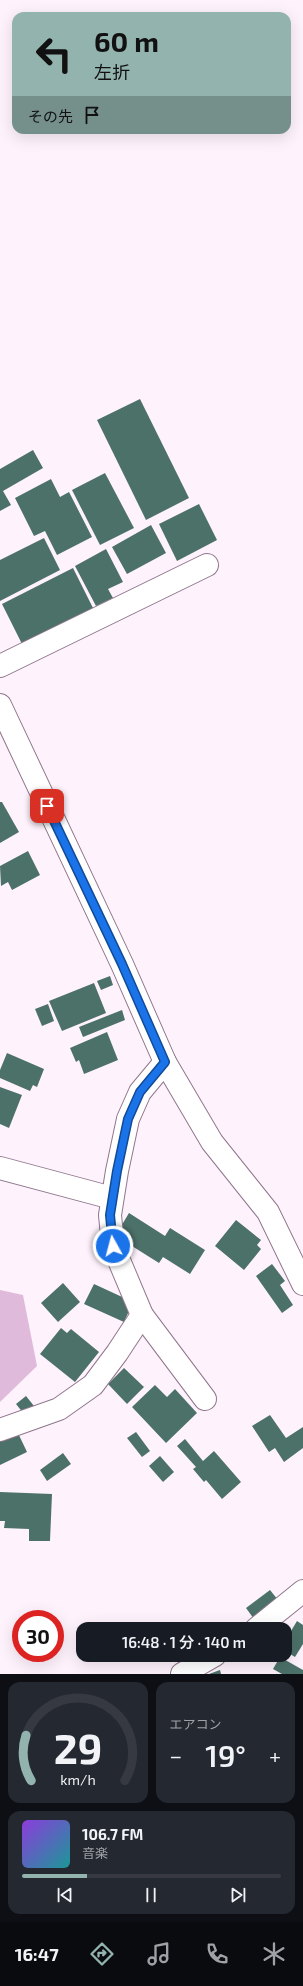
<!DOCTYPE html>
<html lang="ja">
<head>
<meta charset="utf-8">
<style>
  :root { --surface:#171b24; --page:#242831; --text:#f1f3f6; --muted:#9ea1a6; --line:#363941; --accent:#93b3ae }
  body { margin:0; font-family:"Exo 2","Noto Sans JP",sans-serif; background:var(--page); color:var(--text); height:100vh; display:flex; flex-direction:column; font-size:15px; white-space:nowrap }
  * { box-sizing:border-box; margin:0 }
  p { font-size:13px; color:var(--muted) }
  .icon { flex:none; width:22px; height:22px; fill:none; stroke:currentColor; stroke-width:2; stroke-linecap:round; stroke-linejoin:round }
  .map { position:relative; height:1674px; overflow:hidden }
  .panel { display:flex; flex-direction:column; gap:8px; padding:8px; background:#0d0f14; flex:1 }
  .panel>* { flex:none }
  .top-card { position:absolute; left:12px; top:12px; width:279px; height:122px; border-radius:12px; box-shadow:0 4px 16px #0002; background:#93b3ae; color:#111; overflow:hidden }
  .speed { position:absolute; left:12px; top:1610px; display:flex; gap:8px; font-size:20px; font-weight:700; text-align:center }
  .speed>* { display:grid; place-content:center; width:52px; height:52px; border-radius:50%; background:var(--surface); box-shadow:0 4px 16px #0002; line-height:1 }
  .speed .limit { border:6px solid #d22; background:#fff; color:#111 }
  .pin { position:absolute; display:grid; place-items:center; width:34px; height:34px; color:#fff; margin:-17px; border-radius:8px; box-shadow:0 2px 6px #0006 }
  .me { position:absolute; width:44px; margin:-22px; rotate:353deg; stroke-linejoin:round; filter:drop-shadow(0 0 3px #0008) }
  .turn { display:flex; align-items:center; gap:14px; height:84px; padding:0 16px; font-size:18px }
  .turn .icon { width:52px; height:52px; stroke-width:2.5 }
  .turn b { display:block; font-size:28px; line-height:34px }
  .then { display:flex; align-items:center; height:38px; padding:0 16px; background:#0003; gap:8px; font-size:15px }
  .big { font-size:30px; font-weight:600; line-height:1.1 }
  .panel .tile { flex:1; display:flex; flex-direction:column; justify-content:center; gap:6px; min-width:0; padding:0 14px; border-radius:12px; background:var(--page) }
  .panel .dial { align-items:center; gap:0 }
  .dial svg { height:104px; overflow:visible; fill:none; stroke:var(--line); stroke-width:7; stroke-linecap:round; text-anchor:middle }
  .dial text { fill:var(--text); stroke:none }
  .song { display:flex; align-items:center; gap:12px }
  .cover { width:48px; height:48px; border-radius:6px; background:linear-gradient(135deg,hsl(270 70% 55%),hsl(180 70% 35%)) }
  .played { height:4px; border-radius:2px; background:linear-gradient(90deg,var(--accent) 25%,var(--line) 25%) }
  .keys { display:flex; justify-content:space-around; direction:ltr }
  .heat { display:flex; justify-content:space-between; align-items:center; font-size:22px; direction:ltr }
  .panel .tiles { flex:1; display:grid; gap:8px; grid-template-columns:1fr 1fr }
  .tile:last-child { grid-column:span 2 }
  .trip { position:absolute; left:76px; top:1622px; width:216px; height:40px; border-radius:12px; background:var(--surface); box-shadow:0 4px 16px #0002; font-weight:600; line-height:40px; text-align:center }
  .dock { display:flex; height:64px; justify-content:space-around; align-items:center; background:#090b0e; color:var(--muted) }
  .dock .icon { width:28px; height:28px }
  .dock .on { color:var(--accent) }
  .dock b { font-size:18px; color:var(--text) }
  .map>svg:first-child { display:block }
</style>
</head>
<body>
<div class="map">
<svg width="303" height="1674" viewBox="0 0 303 1674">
  <rect width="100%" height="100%" fill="#fef2fc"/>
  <path fill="#e0badb" d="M0,1290l23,5 14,71 -37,36z"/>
  <g fill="#4c7168">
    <path d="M140,399l49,99 -43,22 -49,-100z"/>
    <path d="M33,450l10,18 -40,23 8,14 -11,6v-42z"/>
    <path d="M105,473l29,55 -34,17 -28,-55z"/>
    <path d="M51,479l9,18 9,-5 23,45 -35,18 -12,-24 -11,5 -19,-38z"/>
    <path d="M199,504l18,36 -40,21 -18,-37z"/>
    <path d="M151,525l15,28 -39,21 -15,-27z"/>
    <path d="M44,538l16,32 -60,31v-41z"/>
    <path d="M106,549l17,33 -15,7 5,9 -17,8 -21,-40z"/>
    <path d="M73,568l21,42 -71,36 -21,-42z"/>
    <path d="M0,802h2l17,30 -19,11z"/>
    <path d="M28,851l12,24 -28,15 -4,-8 -7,4 -1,-20z"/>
    <path d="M110,976l3,9 -12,5 -4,-9z"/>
    <path d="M94,983l12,30 -44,18 -13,-30z"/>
    <path d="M48,1004l6,17 -12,5 -7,-17z"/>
    <path d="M122,1010l3,10 -42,17 -4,-10z"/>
    <path d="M107,1032l11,28 -34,14 -5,-14 -3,2 -6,-14z"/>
    <path d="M7,1053l37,16 -7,18 -4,-2 -3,6 -30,-13v-8z"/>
    <path d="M0,1087l22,8 -13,33 -9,-4z"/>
    <path d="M129,1213l36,23 5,-8 35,22 -15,24 -27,-17 -4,6 -35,-22 5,-8 -9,-5z"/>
    <path d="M236,1220l25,20 -4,5 4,4 -17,21 -29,-24z"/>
    <path d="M272,1264l13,17 -5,4 13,20 -11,8 -26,-37z"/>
    <path d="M63,1283l17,19 -22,20 -17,-19z"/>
    <path d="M94,1284l39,18 -9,20 -40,-18z"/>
    <path d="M61,1328l6,5 4,-4 28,23 -24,30 -35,-28z"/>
    <path d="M124,1368l20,19 -17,17 -19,-20z"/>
    <path d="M155,1385l12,12 8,-8 22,24 -31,30 -34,-36z"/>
    <path d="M26,1396l8,10 -10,8 -8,-10z"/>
    <path d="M270,1415l16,23 17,-11v21l-19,14 -9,-14 -6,4 -17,-26z"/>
    <path d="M17,1431l10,21 -27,13v-26z"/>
    <path d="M136,1432l14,19 -8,6 -15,-19z"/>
    <path d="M185,1439l18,22 11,-10 27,31 -19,17 -16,-19 -2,2 -11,-13 3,-2 -19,-21z"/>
    <path d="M63,1453l8,11 -24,17 -7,-11z"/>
    <path d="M160,1456l14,16 -11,10 -14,-16z"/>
    <path d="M0,1492l52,2 -2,47h-21v-12l-25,-1 1,-7h-5z"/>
    <path d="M270,1590l8,10 -24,19 -8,-11z"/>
    <path d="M297,1621l6,4v19l-8,13 -10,-6v-10z"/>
    <path d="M280,1657l23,13v4h-21l-9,-5z"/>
    <path d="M220,1670l1,4h-12z"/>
  </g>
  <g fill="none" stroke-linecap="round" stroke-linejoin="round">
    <g stroke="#90778d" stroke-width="24">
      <g id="minor">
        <path d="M0,666l207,-101"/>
        <path d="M0,705l122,259 43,98 47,80 56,70 35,72"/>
        <path d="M0,1168l112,30"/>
        <path d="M142,1315l63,84"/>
        <path d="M0,1430l59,-21 34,-24 24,-32 25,-38 -29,-69 -3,-31 7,-44 11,-52 12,-27 25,-30"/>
        <path d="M256,1629l47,-38"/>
        <path d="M182,1674l33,-19"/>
      </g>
    </g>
    <use href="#minor" stroke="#fff" stroke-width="22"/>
  </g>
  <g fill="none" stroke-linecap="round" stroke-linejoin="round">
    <g stroke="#114b97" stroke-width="10">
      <path id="route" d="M47,806l75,158 43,98 -25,30 -12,27 -11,52 -7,44 3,31"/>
    </g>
    <use href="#route" stroke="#1a73e8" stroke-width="7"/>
  </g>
</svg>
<div class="speed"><div class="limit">30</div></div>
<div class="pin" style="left:47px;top:806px;background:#d93025"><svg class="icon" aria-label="arrive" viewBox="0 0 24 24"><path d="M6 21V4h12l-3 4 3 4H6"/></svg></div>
<svg class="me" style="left:113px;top:1246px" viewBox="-20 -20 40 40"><circle r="17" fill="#1a73e8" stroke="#fff" stroke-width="3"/><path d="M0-11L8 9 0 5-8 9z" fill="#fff"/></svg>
<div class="trip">16:48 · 1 分 · 140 m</div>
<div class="top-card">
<div class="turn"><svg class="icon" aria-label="left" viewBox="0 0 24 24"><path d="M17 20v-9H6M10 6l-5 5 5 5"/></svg><div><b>60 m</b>左折</div></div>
<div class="then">その先<svg class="icon" aria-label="arrive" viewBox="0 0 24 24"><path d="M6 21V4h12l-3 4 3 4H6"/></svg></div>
</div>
</div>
<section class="panel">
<div class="tiles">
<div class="tile dial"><svg viewBox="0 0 100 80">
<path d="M14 69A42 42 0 1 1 86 69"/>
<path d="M14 69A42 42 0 0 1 10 34" stroke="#93b3ae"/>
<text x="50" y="56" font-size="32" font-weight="700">29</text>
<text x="50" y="72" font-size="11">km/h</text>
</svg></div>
<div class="tile"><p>エアコン</p>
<div class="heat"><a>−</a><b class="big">19°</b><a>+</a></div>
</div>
<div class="tile">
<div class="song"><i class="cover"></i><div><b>106.7 FM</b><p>音楽</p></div></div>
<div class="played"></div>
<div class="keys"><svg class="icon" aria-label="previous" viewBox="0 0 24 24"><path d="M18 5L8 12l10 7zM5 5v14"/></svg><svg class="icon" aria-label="pause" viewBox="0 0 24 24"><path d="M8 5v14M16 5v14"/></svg><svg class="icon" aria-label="next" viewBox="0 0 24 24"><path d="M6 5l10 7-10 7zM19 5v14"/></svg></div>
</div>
</div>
</section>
<nav class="dock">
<b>16:47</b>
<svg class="icon on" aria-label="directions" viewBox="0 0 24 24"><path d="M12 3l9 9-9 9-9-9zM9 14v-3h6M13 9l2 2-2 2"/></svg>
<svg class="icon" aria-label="music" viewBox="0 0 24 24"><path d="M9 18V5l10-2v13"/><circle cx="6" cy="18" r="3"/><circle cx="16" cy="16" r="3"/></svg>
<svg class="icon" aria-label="phone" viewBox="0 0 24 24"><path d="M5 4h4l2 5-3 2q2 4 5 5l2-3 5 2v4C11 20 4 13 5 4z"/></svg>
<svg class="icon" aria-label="climate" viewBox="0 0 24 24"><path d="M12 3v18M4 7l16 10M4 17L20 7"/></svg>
</nav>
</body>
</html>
